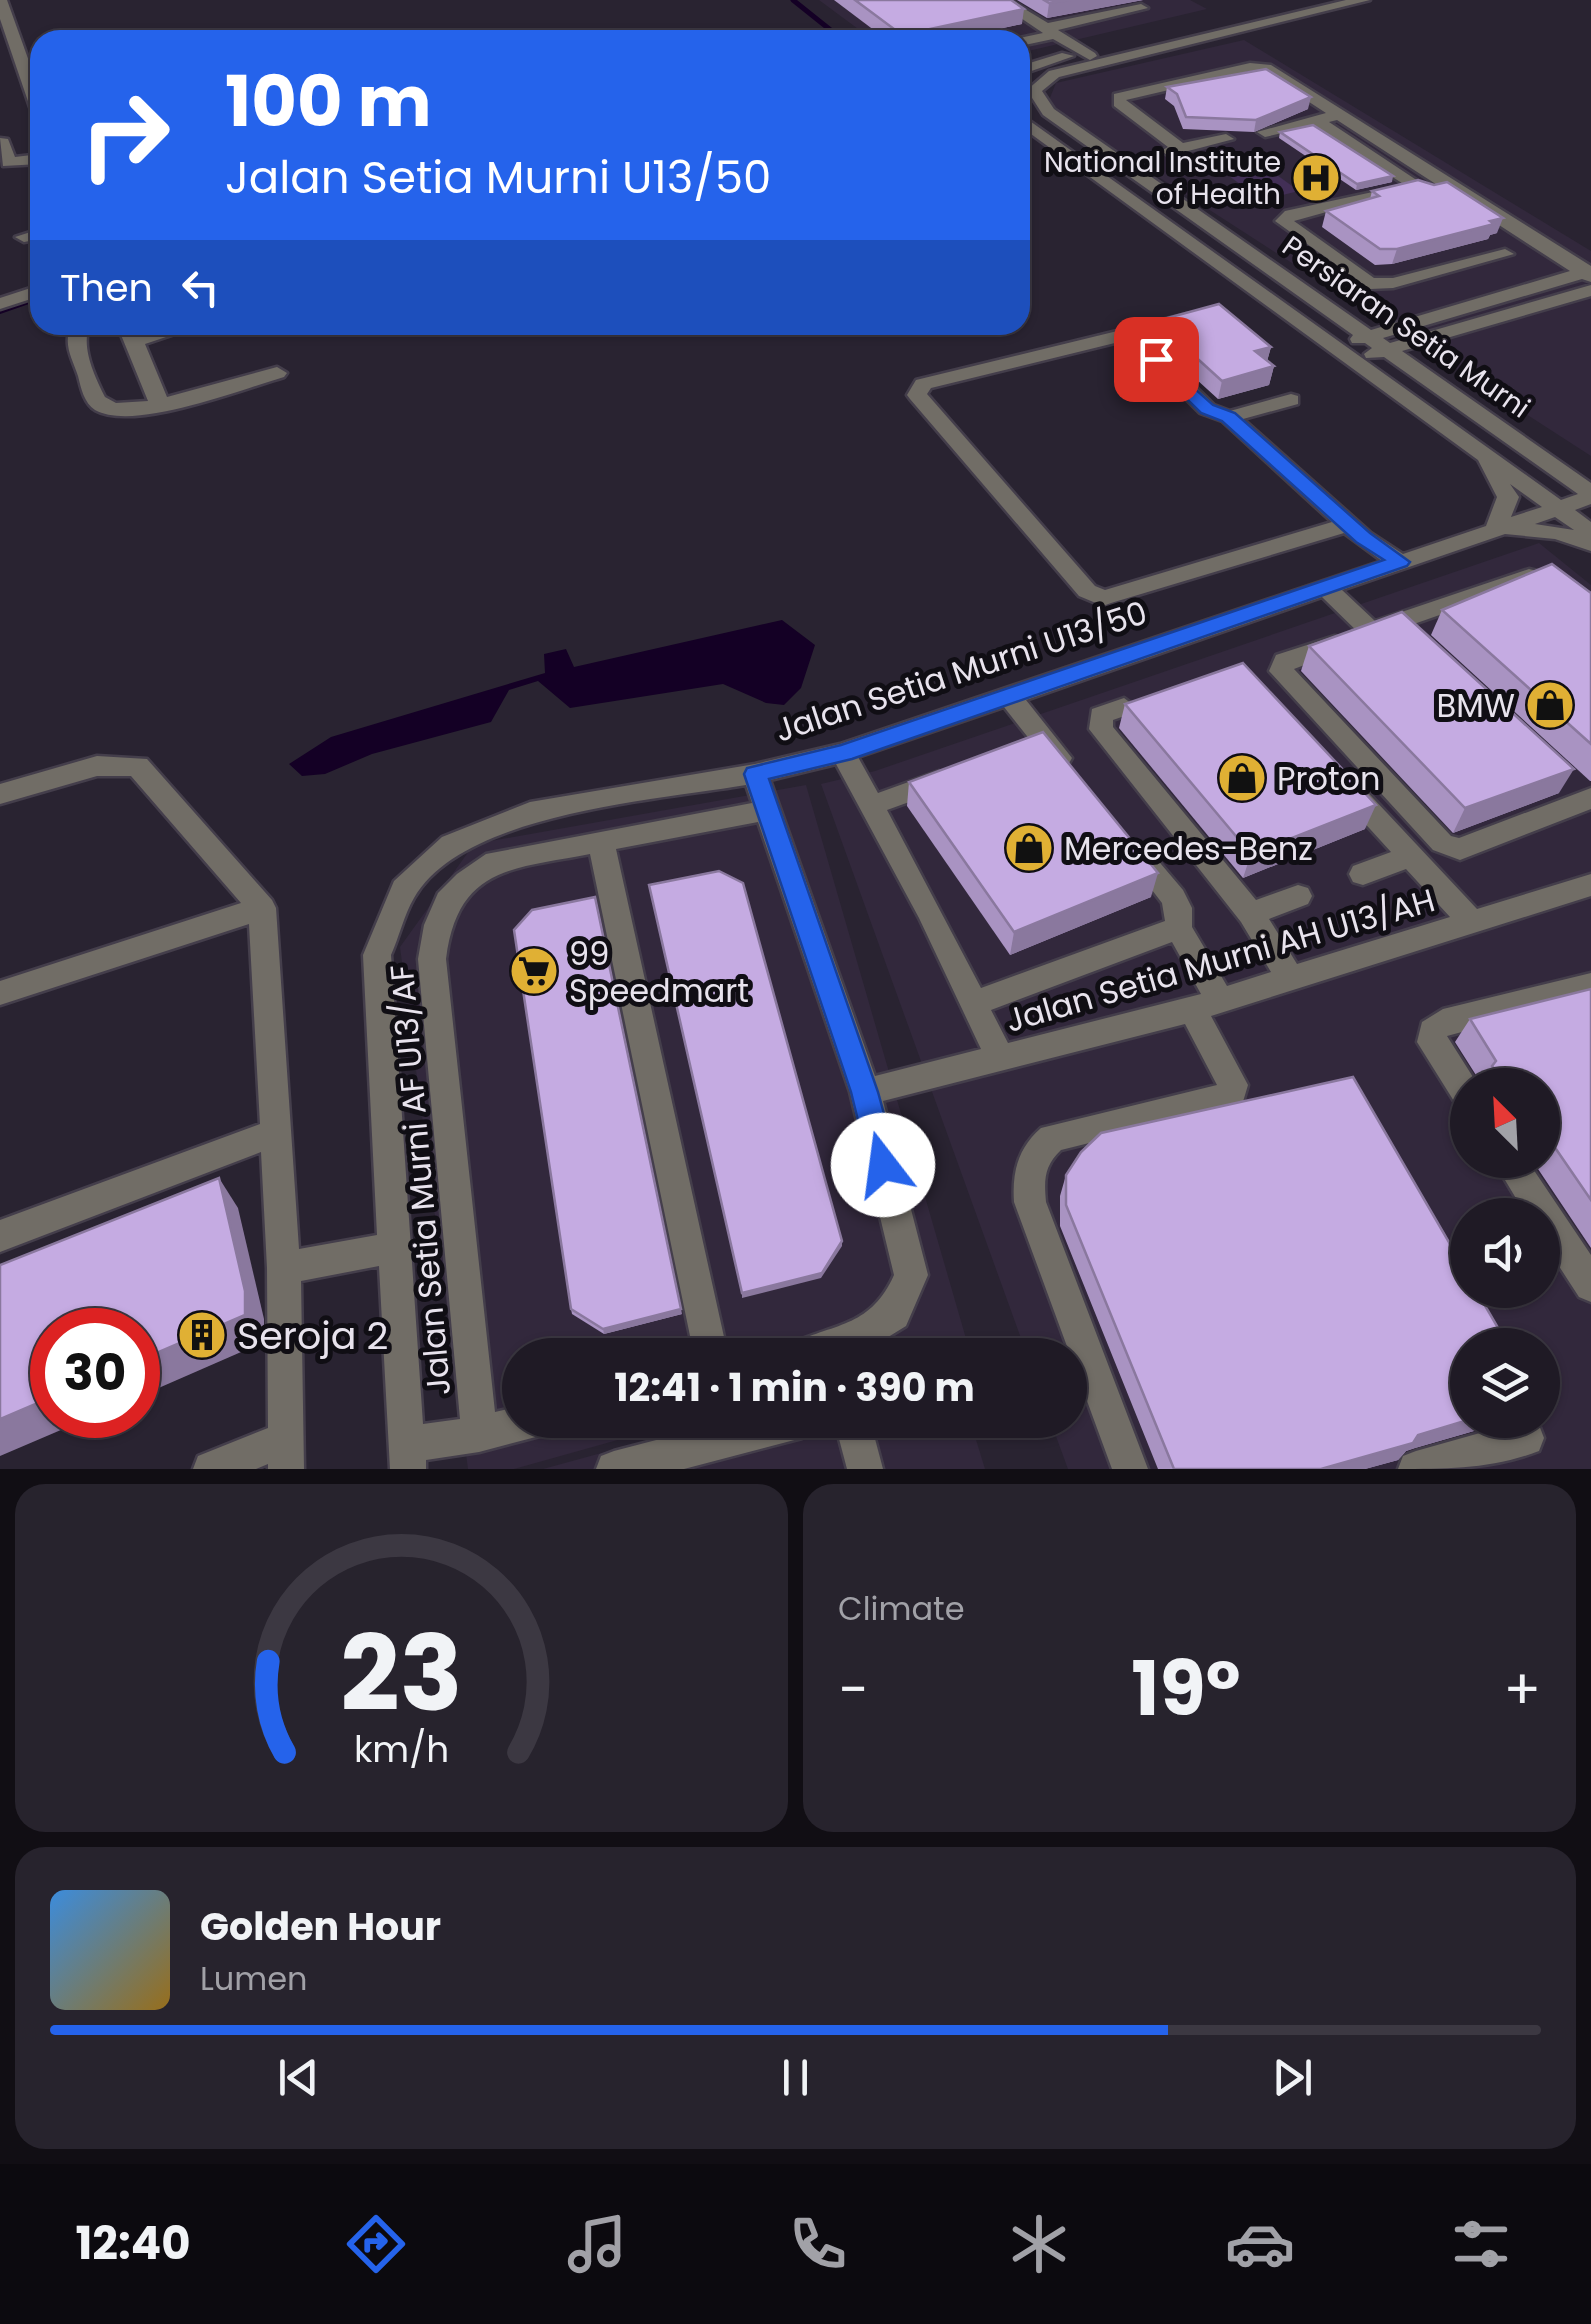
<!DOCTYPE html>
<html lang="en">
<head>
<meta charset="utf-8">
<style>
  :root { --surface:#1f1a25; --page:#27232d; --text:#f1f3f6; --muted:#a1a1a7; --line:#3c3842; --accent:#2563eb }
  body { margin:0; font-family:Poppins,sans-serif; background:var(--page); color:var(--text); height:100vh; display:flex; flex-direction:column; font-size:38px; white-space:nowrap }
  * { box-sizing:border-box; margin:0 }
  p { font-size:32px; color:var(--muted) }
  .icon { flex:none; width:55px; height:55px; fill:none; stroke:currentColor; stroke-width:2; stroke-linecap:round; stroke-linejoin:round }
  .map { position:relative; height:1469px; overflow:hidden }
  .details { display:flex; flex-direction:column; gap:15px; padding:15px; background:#110e14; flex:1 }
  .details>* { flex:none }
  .guide { position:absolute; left:30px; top:30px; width:1000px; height:305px; border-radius:30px; box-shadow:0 2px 8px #0004,0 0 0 2px var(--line); background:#2563eb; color:#fff; overflow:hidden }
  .needle { width:65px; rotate:336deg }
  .buttons { position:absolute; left:1450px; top:1068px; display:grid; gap:20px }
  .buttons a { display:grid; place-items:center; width:110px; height:110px; border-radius:50%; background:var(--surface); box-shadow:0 2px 8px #0004,0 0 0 2px var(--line); font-size:50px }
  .speed { position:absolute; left:30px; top:1308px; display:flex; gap:20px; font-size:50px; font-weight:700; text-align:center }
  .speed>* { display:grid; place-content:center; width:130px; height:130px; border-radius:50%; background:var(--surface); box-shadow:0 2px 8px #0004,0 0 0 2px var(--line); line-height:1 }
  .speed .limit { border:15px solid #d22; background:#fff; color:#111 }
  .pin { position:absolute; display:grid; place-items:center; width:85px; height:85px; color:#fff; margin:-42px; border-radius:20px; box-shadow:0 5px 15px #0006 }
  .me { position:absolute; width:110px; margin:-55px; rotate:345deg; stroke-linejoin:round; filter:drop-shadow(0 0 8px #0008) }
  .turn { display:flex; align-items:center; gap:35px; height:210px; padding:0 30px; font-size:45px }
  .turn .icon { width:130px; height:130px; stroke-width:2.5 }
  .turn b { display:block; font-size:70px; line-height:85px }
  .then { display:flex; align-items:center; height:95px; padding:0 30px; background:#0003; gap:20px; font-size:38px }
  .big { font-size:75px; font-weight:700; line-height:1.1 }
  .details .card { flex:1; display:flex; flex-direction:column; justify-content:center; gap:15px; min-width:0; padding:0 35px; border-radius:30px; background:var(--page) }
  .details .dial { align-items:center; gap:0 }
  .dial svg { height:260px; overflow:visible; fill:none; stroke:var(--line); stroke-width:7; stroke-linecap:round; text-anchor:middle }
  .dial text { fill:var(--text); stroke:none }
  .song { display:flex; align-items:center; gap:30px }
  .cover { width:120px; height:120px; border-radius:15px; background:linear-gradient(135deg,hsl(210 70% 55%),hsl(40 70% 35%)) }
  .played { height:10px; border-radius:5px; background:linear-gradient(90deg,var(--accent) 75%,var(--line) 75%) }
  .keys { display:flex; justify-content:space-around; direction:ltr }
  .heat { display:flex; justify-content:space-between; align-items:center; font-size:55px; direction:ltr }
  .details .tiles { flex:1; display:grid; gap:15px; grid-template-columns:1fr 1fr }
  .card:last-child { grid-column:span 2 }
  .trip { position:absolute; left:502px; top:1338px; width:585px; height:100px; border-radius:50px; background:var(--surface); box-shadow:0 2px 8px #0004,0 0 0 2px var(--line); font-weight:700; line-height:100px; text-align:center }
  .dock { display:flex; height:160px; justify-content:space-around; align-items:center; background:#0c0a0f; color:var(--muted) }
  .dock .icon { width:70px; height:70px }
  .dock .current { color:var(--accent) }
  .dock b { font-size:45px; color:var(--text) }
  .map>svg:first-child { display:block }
</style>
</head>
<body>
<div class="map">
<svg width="1591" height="1469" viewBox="0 0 1591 1469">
  <rect width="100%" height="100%" fill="#292331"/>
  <g fill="#32283c" fill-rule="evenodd">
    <path d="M819,0h371l17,9 -187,44v-13h-147z"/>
    <path d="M1244,40l347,211v205l-544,-351 9,-22z"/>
    <path d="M1539,543l52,42v884h-523l-18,-49h20v-65h-43l-206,-571 54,-13zM1468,1085h74v75h-74zM1468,1215h74v75h-74zM1468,1345h74v75h-74z"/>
    <path d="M806,785l161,557 -45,13h-402v65h169l-175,49h-46l-68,-522 74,-103z"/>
    <path d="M722,1420h248l15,49h-442z"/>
  </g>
  <path fill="#422f56" d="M1255,159l44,32 -37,9 -44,-32z"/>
  <path fill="#140025" d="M782,620l33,25 -14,43 -17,17 -18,-2 -43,-19 -153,24 -32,-27 -29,9 -18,32 -119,32 -47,20 -23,2 -13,-12 42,-27 214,-64 -1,-19 22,-5 8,18z"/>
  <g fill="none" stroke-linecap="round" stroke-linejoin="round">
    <path stroke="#140025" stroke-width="5" d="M793,0l50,40"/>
    <path stroke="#140025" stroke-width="6" d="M0,311l40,-14"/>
    <g stroke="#443e4b" stroke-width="5">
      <g id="minor">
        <path d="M0,0h7l33,92v26l-8,-5 -32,-94z"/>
        <path d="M994,0h16l38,23 93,-19 7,4 -90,22 37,23 2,3 -7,4 -37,-21 -33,7v-6l-5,-1 28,-6z"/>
        <path d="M1346,0h24l-311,77 -17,14 12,18 317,221 199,-59 -233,-151 -8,2 95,63 -130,36 80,57h19l112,-29 9,5 -121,34 -23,1 -95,-68 10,-10 120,-26 -92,-59 -48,11 -8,-5 69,-19 -63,-41 -13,-1 -124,29 57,43 43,-9 8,5 -65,17 -8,-5 7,-4 -54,-41v-12l136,-31 21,2 320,201v16l-9,-3 -199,59 7,5 201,-58v11l-189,55 189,132v21l-16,6 16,12v29l-36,-12 -50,-5 -163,56 33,31 154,-52 8,2 3,5 -3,5 -166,58 -8,-2 -41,-40 -296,103 46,58 -4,7h-18l-46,-58 -146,50 20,36 61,-22 9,3 4,7 -4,7 -61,22 94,178 184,-67 -3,-18 -40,-52 4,-7 9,-4 9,4 39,46 9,18v19l35,59 44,-14 -30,-50 -152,-193 3,-20 32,-11 12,9 -3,6 -20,7v7l143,173 42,-15 10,3 4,8 -4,8 -39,15 28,45 153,-47 -44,-48 -43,16 -10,-3 -4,-8 4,-8 38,-14 -52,-57 -4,-7 4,-7h18l120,128 114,-35v22l-380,120 37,69 -6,20 -181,45c-17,16 -17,30 -15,52l102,267h-36l-98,-267c-2,-30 4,-54 27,-74l176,-43 -32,-61 -302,77 45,174 -22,51 -47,29h-72l5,-12c46,-20 79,-17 102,-68l-44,-183 -92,-270 -142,27 112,506h-34l-104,-501c-77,15 -132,12 -144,105l49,453 25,-6v14h36l-5,13 -72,19 -53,8v9h-36l-11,-203 -78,15 3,188h-36v-5l-12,5h-63l5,-13 70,-28 -1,-160 -6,-116 -261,100v-32l260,-96 -11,-200 -249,81v-24l241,-78 -110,-127h-34l-97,28v-20l97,-28 50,3 125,141 4,8 23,341 78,-14 -14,-280 31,-74 48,-44 88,-35 225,-38 85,-20 542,-183 -38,-28 -233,70 -8,3 -24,-10 -169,-197 -3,-4 9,-15 271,-66 7,2v8l-50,12 70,69 16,6 61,-17 7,2v8l-55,15 128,114 32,21 83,-28 11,-29 -19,-37 -458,-334v-12l541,386 17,-6 -194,-137 -18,1 -2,-4 8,-6 -7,-5h-13l-2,-4 3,-4 -310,-220 -16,-25 22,-19zM1127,340l73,73 22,8 110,101 -227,68 -10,-4 -168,-192 4,-6zM1510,484l32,23 -31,10 8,-20zM1555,517l19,13 -39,-6zM836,764l83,154 62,131 -106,27 -105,-296zM746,785l6,18 -266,51 -29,20 -19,19 -14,32 -6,34 42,460 -37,5 -32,-469c8,-18 13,-40 23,-57 48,-85 243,-98 332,-113zM1172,942l29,52 -193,49 -17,-33z"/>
        <path d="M1062,53l12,3 -54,19v-9z"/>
        <path d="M0,138l8,1 7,18 25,-3v10l-37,2z"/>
        <path d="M40,229v10l-16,3 -9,-5z"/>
        <path d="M40,285v11l-40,13v-11z"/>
        <path d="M72,325h18c-10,21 5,52 15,72l11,6 32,-2 -31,-76h18l5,9 32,-9h30l-57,19 22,53 110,-30 10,6 -3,4c-42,12 -150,55 -189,33 -11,-7 -14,-22 -17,-34 -6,-18 -16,-33 -6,-51z"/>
        <path d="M1335,636l8,2 4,6 -4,6 -49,19 157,167 8,2 132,-50v21l-131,51 -27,-10 -164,-179 7,-16z"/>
        <path d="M1591,973v24l-144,39 31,49h-10v25l-11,-4 -40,-64 5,-20 21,-13z"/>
        <path d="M1493,1160h34l64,95v47l-12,-5 -37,-57v-25h-16z"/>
        <path d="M733,1420h87l-5,13 -13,5 -118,31h-88l5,-13 13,-5z"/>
        <path d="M834,1420h36l13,49h-36z"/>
        <path d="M1526,1420l13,5 5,13 -5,13c-47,18 -91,18 -141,18l5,-13 13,-5z"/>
      </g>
    </g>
    <use href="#minor" fill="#716d66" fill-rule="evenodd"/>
  </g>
  <g fill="#a993c2">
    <path d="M834,0h177l11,24 -74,16h-61z"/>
    <path d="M1017,0h126l-96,18z"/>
    <path d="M1167,87l141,22 -54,23 -71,-3 -9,-23 -9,-7z"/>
    <path d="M1280,132l112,50 -36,8 -77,-52z"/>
    <path d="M1372,191l125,42 -7,2 -2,4 -96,25 -17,1 -53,-38 4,-16 44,-12z"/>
    <path d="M1156,321l115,26 -4,14 7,5 -5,19 -51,14 -66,-60z"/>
    <path d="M1591,593v188h-1l-159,-146 11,-25z"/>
    <path d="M1309,646l250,147 -106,40 -152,-162z"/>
    <path d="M1125,704l240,125 -122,49 -124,-150z"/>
    <path d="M909,782l242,115 -141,58 -103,-149z"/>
    <path d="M1591,989v259l-59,-88h10v-75h-62l1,-2 -26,-41 15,-23z"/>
    <path d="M1066,1175l402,245h44l-97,28 -9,3 -8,9 -33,9h-207l-98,-243v-30z"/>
    <path d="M571,1309l111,5 -78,20 -32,-20z"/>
  </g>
  <g fill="#8a789e">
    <path d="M1070,0h73l-96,18 2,-15z"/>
    <path d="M1024,9l-2,15 -74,16h-47l1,-5z"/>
    <path d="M1311,97l-3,12 -54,23 2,-12z"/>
    <path d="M1393,176l-1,6 -36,8 1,-6z"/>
    <path d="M1503,218l-6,15 -7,2 -2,4 -96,25 5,-15z"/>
    <path d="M1271,347l-5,18 -11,-14z"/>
    <path d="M1274,366l-5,19 -51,14 4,-18z"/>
    <path d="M1574,769l-15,24 -106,40 12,-25z"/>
    <path d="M1376,805l-11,24 -122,49 8,-24z"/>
    <path d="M1158,873l-7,24 -141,58 4,-23z"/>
    <path d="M219,1178l19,30 26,111v23l-126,55v-36z"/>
    <path d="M842,1241v5l-21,32 -79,20v-5z"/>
    <path d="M681,1309l1,5 -78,20 -1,-5z"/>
    <path d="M52,1397v18h44l-96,41v-37z"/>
    <path d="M1468,1420h44l-97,28 -9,3 -8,9 -33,9h-44l110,-39z"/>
  </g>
  <g fill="#c5abe2" stroke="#8a789e" stroke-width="2.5">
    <path d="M855,0h156l13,9 -122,26z"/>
    <path d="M1044,0h26l-21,3z"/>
    <path d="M1266,69l45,28 -55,23 -70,-3 -9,-23 -10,-7z"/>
    <path d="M1313,125l80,51 -36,8 -77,-52z"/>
    <path d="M1418,180l16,5 13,-3 56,36 -13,3 4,3 -97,25h-17l-54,-38 53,-15 -7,-5z"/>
    <path d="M1219,304l52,43 -16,4 19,15 -52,15 -66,-60z"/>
    <path d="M1552,564l39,29v151l-149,-134z"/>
    <path d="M1402,612l172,157 -109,39 -156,-162z"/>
    <path d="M1243,663l133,142 -125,49 -126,-150z"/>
    <path d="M1043,732l115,141 -144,59 -105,-150z"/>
    <path d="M719,871l24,12 99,358 -20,32 -80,20 -93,-408z"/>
    <path d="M595,897l86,412 -78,20 -32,-20 -57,-379 18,-20z"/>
    <path d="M1591,989v211l-44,-64 -5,-1v-50h-37l-13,-19 4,-5 -26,-42z"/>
    <path d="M1353,1077l115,198v15h8l32,55h-40v75l-50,15 -5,8 -92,26h-147l-108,-264v-30l15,-23 20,-19z"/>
    <path d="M219,1178l26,113v24l-107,46v-31h-86v67l-52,22v-154z"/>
  </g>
  <path fill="#2563eb" stroke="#184099" stroke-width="2.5" d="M1156,354l57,51 22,8 135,120 40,29 -3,4 -555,193 -83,20 109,313 20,73 -5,10 -10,4 -10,-4 -4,-10 -18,-73 -107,-318 3,-6 94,-23 543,-185 -28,-18 -134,-121 -21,-8 -51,-50 -2,-4z"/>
  <defs>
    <g id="hospital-disc" transform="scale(2.5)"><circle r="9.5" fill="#e0b034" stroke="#100e14"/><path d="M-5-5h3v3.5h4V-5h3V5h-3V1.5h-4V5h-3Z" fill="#111"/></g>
    <g id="shop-disc" transform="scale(2.5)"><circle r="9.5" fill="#e0b034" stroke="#100e14"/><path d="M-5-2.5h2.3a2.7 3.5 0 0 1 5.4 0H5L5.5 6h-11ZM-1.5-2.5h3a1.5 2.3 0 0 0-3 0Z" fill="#111"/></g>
    <g id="supermarket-disc" transform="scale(2.5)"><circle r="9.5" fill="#e0b034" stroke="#100e14"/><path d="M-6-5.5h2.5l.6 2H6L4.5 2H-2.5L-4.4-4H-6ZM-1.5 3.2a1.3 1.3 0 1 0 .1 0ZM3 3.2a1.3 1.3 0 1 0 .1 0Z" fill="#111"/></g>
    <g id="building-disc" transform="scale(2.5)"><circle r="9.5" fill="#e0b034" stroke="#100e14"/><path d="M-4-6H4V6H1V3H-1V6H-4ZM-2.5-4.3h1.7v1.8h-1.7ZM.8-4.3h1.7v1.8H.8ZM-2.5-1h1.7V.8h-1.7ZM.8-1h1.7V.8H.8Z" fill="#111"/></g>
  </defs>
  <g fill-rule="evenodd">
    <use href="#hospital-disc" x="1316" y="178"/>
    <use href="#shop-disc" x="1550" y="705"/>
    <use href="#shop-disc" x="1242" y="778"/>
    <use href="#shop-disc" x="1029" y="848"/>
    <use href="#supermarket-disc" x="534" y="971"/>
    <use href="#building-disc" x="202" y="1335"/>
  </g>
  <g text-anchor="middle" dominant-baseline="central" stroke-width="10" stroke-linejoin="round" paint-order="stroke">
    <g font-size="28" fill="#e8e3ed" stroke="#100e14" text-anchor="end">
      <text x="1281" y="162">National Institute<tspan x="1281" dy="32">of Health</tspan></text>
    </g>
    <g font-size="28" fill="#e8e3ed" stroke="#100e14">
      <text transform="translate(1406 327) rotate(35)">Persiaran Setia Murni</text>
    </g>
    <g font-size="32" fill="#e8e3ed" stroke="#100e14">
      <text transform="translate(961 671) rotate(-18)">Jalan Setia Murni U13/50</text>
      <text transform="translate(1220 960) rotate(-16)">Jalan Setia Murni AH U13/AH</text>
      <text transform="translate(420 1180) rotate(-95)">Jalan Setia Murni AF U13/AF</text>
    </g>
    <g font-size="32" fill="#e8e3ed" stroke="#100e14" text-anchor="start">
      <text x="1515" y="705" text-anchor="end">BMW</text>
      <text x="1277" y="778">Proton</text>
      <text x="1064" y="848">Mercedes-Benz</text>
      <text x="569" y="953">99<tspan x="569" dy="37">Speedmart</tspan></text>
    </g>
    <g font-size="38" fill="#e8e3ed" stroke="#100e14" text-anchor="start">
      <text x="237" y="1335">Seroja 2</text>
    </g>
  </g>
</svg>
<div class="buttons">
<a><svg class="needle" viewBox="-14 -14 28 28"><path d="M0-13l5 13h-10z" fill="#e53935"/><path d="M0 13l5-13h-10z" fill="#a1a1a7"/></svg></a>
<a><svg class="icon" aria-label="sound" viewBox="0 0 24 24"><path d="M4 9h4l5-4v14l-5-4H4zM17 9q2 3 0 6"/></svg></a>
<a><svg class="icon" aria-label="layers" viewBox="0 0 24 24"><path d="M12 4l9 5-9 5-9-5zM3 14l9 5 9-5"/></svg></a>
</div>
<div class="speed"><div class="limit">30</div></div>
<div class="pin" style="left:1156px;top:359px;background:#d93025"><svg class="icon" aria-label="arrive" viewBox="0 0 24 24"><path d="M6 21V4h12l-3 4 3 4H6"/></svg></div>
<svg class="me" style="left:883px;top:1165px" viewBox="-20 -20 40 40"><circle r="19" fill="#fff"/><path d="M0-13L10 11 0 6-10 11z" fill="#2563eb"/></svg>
<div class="trip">12:41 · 1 min · 390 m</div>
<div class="guide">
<div class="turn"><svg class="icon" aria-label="right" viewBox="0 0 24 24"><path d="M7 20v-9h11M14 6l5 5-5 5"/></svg><div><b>100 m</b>Jalan Setia Murni U13/50</div></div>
<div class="then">Then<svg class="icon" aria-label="left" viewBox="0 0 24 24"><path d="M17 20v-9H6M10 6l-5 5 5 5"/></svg></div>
</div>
</div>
<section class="details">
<div class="tiles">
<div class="card dial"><svg viewBox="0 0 100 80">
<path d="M14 69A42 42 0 1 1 86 69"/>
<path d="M14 69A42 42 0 0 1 9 41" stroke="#2563eb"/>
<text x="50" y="56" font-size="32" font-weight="700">23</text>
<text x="50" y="72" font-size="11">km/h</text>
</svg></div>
<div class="card"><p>Climate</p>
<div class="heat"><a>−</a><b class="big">19°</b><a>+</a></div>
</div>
<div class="card">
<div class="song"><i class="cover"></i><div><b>Golden Hour</b><p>Lumen</p></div></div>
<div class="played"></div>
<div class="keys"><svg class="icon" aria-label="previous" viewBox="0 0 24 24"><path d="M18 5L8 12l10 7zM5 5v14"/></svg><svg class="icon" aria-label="pause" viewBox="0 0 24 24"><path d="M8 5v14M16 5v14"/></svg><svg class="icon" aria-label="next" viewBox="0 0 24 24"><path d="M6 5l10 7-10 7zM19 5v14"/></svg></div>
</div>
</div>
</section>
<nav class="dock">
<b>12:40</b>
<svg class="icon current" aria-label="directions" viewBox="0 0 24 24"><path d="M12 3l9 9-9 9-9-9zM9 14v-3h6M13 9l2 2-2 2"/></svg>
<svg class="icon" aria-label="music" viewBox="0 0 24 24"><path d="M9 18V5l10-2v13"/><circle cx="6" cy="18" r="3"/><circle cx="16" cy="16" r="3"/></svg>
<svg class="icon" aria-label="phone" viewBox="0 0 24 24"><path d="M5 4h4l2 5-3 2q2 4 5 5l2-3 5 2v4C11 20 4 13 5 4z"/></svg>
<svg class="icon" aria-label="climate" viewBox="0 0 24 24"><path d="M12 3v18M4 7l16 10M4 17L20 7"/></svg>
<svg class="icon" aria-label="car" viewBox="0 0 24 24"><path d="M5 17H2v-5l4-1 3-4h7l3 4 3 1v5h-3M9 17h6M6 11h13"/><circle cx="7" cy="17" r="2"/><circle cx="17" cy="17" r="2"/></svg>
<svg class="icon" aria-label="filters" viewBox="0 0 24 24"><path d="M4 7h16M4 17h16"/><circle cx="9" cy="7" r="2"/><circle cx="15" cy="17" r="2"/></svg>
</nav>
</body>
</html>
